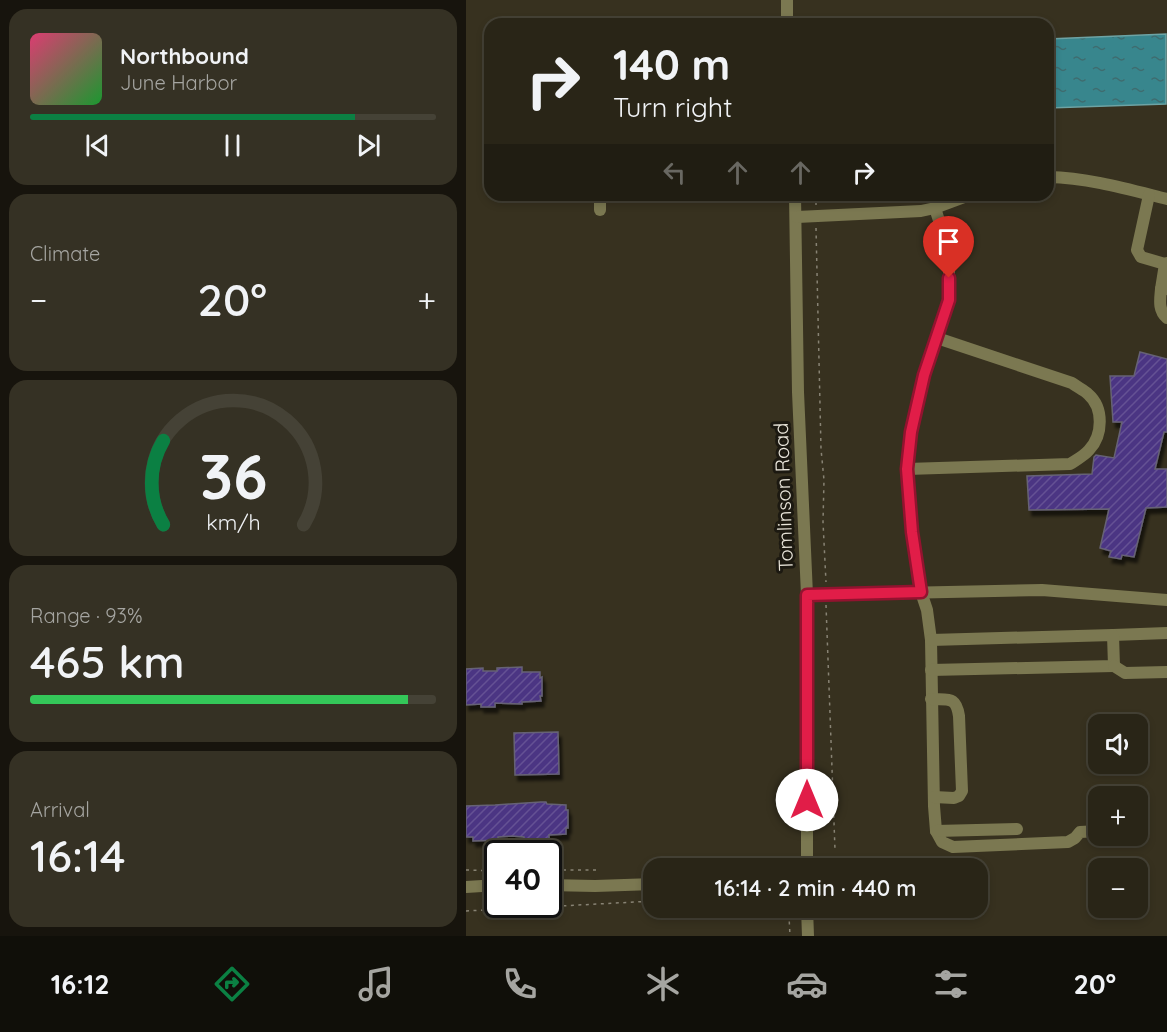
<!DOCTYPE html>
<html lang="en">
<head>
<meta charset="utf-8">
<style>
  :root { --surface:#292517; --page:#353124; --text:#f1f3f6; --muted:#a5a5a1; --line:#454236; --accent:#0b8043 }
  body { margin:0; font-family:Quicksand,sans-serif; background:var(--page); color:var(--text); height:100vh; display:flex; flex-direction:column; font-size:22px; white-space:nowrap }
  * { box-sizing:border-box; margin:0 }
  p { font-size:20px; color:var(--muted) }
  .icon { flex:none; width:33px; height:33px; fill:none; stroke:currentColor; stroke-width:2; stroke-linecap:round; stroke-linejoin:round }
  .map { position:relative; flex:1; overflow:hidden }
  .drawer { display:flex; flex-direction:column; gap:9px; padding:9px; background:#17140d; width:466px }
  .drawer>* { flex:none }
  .top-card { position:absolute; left:18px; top:18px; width:570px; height:183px; border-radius:18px; box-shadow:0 3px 9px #0003,0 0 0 2px var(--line); background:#292517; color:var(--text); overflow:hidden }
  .fabs { position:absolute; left:622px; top:714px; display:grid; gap:12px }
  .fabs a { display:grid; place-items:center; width:60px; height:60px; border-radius:12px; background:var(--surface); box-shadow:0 3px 9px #0003,0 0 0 2px var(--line); font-size:30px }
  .speed { position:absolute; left:18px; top:840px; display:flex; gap:12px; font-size:30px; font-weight:700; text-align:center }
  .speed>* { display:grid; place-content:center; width:78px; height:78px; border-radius:50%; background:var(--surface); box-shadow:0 3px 9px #0003,0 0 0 2px var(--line); line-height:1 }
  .speed .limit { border:3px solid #111; border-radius:9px; background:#fff; color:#111 }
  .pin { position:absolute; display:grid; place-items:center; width:51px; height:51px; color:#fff; margin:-62px -26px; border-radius:50% 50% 50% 0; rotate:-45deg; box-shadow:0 0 6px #0007 }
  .pin .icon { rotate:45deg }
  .me { position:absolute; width:66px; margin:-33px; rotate:0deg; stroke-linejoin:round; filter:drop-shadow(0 0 4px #0008) }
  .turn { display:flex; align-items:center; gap:21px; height:126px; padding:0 30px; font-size:27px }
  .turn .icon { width:78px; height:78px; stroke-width:2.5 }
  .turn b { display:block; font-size:42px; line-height:51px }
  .lanes { display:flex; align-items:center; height:57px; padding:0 30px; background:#0003; justify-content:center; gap:30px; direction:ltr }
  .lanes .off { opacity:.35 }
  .big { font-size:45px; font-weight:600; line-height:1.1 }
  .drawer .widget { flex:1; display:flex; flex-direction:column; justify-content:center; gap:9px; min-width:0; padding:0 21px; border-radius:18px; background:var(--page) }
  .drawer .dial { align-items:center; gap:0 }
  .dial svg { height:156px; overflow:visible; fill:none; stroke:var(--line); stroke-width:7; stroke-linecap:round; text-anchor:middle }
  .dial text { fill:var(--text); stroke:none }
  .song { display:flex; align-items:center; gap:18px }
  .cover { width:72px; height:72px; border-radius:9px; background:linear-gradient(135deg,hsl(340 70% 55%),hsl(130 70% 35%)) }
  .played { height:6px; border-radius:3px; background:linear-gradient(90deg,var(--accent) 80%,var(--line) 80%) }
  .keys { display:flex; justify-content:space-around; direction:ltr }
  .heat { display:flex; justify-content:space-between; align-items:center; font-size:33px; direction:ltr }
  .charge { height:9px; border-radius:4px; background:linear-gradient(90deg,#34c759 93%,var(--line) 0) }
  .trip { position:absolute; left:177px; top:858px; width:345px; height:60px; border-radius:18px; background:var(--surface); box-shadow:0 3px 9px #0003,0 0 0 2px var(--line); font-weight:600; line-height:60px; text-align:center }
  .tabs { display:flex; height:96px; justify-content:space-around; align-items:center; background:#100f09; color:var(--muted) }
  .tabs .icon { width:42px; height:42px }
  .tabs .on { color:var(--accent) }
  .tabs b { font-size:27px; color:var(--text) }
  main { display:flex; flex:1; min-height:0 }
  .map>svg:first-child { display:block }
</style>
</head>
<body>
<main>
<section class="drawer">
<div class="widget">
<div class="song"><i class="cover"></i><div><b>Northbound</b><p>June Harbor</p></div></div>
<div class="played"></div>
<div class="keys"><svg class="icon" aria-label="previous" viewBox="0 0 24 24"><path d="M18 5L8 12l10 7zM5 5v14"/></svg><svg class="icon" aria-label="pause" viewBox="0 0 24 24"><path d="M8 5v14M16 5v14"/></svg><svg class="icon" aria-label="next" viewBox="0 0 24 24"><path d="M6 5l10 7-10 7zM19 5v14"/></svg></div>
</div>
<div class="widget"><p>Climate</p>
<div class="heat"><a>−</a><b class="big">20°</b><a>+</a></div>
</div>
<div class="widget dial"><svg viewBox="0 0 100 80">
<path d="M14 69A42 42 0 1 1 86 69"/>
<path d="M14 69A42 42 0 0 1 14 26" stroke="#0b8043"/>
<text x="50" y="56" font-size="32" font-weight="700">36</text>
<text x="50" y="72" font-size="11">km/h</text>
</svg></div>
<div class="widget"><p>Range · 93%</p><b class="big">465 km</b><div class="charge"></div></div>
<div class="widget"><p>Arrival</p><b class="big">16:14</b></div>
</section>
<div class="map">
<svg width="701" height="936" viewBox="0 0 701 936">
  <defs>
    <pattern id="water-ripples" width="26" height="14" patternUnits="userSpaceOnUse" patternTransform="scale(1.5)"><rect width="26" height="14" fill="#38868d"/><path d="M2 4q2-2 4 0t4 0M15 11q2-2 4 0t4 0" fill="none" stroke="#3e6c6f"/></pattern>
    <pattern id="building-hatch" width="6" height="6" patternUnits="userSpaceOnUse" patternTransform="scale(1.5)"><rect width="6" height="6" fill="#4b3483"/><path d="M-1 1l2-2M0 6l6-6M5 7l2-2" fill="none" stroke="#655194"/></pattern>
    <filter id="shadow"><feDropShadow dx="3" dy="5.5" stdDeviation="1.5" flood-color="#0009"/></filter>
  </defs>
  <rect width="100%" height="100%" fill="#37311f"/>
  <path fill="url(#water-ripples)" stroke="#6da3a4" stroke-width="1.5" d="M700,34v70l-118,4v-69z"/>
  <g fill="url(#building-hatch)" stroke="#666275" stroke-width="1.5" filter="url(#shadow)">
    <path d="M674,352l27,7v73h-3l-9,37h12v38l-21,1 -12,49 -12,-2 -1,4 -12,-2 2,-6 -11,-3 9,-39 -80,1 -2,-34 65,-2 2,-17 2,-2 18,3 8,-36h-9l-3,-46h24z"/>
    <path d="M56,667v5h18v6l2,-1v19h-2l1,5 -19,1v2l-27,-1v4h-14v-3l-15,1v-36l17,-1v3h14v-3z"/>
    <path d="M92,732l1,42 -44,1 -1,-42z"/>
    <path d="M75,802h5l1,2 19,1v5h2v18h-2v6l-17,1v4l-25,1v-3l-12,-1 -14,1v3l-25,1v-4h-7v-31l29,-1z"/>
  </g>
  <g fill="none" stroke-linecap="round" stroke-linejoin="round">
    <g stroke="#888374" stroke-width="1.5" stroke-dasharray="3 4.5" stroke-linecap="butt">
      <path d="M350,195v10"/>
      <path d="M350,228l5,221 3,31 -1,42 3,60"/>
      <path d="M360,605l9,245"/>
      <path d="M0,870l32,1"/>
      <path d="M82,870h48"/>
      <path d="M318,908l5,8 1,20"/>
      <path d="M0,911l188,-10"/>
    </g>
    <g stroke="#7b7851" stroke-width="12">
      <path d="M321,0v24"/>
      <path d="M582,177c41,1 79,12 119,22"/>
      <path d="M134,195v15"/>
      <path d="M329,195l3,197 9,203v273"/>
      <path d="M683,195l-12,55 4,7 24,7"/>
      <path d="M469,208l14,44v48l-25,75 -13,57 -4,37 5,63 9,60 6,18 4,30 3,166 2,25 6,11 11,5 115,-5 7,-4 5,-6 19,-1"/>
      <path d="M331,217l124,-6 14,-3 35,-13"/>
      <path d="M695,289l4,-25 2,-1"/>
      <path d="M701,289h-6c-1,11 -3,21 6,29"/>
      <path d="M441,469l163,-5c6,-4 14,-8 19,-14 14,-15 15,-42 -1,-56 -4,-4 -11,-7 -16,-11l-135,-45"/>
      <path d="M341,595l235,-5 125,10"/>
      <path d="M647,635l54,-2"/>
      <path d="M465,640l182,-5 1,31 -183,4"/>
      <path d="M648,666l11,7 42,-1"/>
      <path d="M465,699c18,1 25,-3 28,17l3,75 -3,5 -5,2 -20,-1"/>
      <path d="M470,831l81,-2"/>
      <path d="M82,885l47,1 59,-2"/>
      <path d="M0,887l32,-2"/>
      <path d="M341,908l1,28"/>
    </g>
  </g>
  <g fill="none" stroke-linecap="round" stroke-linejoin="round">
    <g stroke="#92132f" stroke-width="15">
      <path id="route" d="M341,800v-205l114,-3 -9,-60 -5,-63 4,-37 13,-57 25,-75v-22"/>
    </g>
    <use href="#route" stroke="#e11d48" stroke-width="10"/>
  </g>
  <g text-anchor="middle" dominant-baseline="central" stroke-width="6" stroke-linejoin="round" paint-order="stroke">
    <g font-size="20" fill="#eae6db" stroke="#1c1911">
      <text transform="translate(317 497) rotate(-92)">Tomlinson Road</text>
    </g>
  </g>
</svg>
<div class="fabs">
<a><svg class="icon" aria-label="sound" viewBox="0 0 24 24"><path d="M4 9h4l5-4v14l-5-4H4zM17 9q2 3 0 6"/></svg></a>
<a>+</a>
<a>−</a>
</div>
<div class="speed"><div class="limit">40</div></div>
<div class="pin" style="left:483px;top:278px;background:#d93025"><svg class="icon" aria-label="arrive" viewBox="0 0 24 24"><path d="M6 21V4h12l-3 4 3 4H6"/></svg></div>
<svg class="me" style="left:341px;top:800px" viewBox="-20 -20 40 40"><circle r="19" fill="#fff"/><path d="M0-13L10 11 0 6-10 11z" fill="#e11d48"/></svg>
<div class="trip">16:14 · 2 min · 440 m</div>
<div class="top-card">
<div class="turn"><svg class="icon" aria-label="right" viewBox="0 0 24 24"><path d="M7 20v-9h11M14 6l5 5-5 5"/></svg><div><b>140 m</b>Turn right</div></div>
<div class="lanes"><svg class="icon off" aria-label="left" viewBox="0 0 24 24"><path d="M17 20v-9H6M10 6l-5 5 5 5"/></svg><svg class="icon off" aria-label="ahead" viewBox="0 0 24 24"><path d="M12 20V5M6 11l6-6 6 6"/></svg><svg class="icon off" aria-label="ahead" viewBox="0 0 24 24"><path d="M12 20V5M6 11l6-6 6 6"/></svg><svg class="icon" aria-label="right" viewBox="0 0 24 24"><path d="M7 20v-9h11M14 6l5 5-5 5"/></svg></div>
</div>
</div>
</main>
<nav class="tabs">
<b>16:12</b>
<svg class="icon on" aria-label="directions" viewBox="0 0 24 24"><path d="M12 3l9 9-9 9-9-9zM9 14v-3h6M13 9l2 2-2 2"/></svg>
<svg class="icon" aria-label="music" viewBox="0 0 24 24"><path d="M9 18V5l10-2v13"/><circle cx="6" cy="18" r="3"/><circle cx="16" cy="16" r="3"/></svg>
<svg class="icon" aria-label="phone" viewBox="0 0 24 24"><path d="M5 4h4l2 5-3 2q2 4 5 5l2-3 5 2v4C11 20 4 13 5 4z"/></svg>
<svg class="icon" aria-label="climate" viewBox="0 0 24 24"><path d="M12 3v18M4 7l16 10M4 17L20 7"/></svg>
<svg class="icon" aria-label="car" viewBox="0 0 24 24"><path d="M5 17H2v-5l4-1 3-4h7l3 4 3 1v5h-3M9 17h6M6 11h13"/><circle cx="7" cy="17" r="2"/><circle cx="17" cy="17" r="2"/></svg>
<svg class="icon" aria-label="filters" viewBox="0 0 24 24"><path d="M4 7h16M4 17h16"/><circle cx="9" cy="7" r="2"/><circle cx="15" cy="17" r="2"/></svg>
<b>20°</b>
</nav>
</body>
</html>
